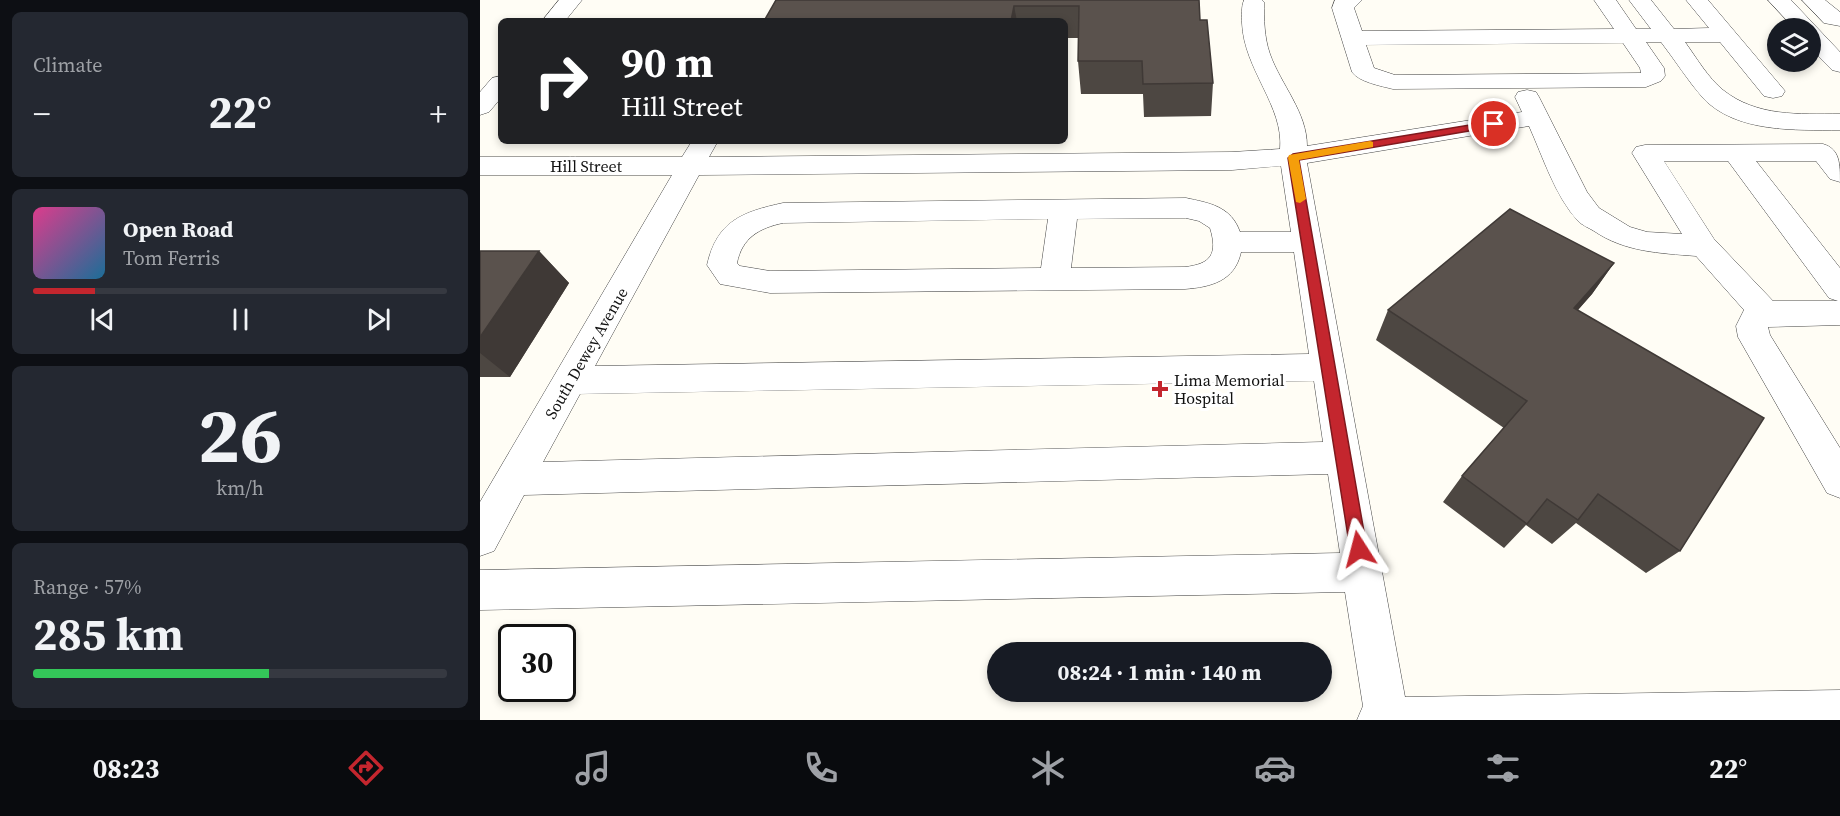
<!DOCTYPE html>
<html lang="en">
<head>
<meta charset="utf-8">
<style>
  :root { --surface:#171b24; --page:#242831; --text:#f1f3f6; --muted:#9ea1a6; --line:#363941; --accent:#c4262e }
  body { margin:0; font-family:"Source Serif 4",serif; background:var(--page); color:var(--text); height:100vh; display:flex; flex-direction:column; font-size:22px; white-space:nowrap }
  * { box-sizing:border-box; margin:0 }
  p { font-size:20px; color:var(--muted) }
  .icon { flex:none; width:33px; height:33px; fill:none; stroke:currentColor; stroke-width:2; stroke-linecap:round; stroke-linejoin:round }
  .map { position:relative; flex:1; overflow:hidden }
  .drawer { display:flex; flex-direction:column; gap:12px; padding:12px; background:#0d0f14; width:480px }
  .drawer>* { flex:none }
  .banner { position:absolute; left:18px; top:18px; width:570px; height:126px; border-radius:9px; box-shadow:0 3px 9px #0003; background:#202124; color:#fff; overflow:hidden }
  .fabs { position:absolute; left:1287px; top:18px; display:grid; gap:12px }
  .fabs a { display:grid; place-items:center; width:54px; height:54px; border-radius:50%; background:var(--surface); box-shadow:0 3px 9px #0003; font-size:30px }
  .speed { position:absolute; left:18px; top:624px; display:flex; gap:12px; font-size:30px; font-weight:700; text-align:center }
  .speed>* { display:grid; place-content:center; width:78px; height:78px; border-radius:50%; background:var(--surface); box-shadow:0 3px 9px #0003; line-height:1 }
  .speed .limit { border:3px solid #111; border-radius:9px; background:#fff; color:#111 }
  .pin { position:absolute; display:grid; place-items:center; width:51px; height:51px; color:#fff; margin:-26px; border:3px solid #fff; border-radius:50%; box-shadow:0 2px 6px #0007 }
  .me { position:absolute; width:66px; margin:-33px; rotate:351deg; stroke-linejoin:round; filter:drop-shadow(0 0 4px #0008) }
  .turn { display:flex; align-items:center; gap:21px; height:126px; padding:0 24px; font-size:27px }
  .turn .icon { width:78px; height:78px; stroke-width:2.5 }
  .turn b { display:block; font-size:42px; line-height:51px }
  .big { font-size:45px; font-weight:700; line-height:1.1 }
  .drawer .tile { flex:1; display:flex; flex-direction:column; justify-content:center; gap:9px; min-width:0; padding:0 21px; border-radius:9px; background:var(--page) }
  .drawer .dial { align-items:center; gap:0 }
  .dial b { font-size:78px; line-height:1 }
  .song { display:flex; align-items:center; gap:18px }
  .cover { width:72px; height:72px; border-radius:9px; background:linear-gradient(135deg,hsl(330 70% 55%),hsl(200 70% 35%)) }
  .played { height:6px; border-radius:3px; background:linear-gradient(90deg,var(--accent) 15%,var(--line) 15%) }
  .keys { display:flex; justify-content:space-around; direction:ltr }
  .heat { display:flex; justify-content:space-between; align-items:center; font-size:33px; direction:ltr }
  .charge { height:9px; border-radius:4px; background:linear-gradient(90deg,#34c759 57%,var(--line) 0) }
  .trip { position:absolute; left:507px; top:642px; width:345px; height:60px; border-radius:30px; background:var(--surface); box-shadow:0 3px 9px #0003; font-weight:700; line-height:60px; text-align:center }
  .tabs { display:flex; height:96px; justify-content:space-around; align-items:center; background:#090b0e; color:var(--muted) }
  .tabs .icon { width:42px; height:42px }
  .tabs .current { color:var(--accent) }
  .tabs b { font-size:27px; color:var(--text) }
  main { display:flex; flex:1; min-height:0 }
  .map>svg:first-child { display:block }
</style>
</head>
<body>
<main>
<section class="drawer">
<div class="tile"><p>Climate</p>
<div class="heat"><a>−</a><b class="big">22°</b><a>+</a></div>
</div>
<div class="tile">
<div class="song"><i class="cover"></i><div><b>Open Road</b><p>Tom Ferris</p></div></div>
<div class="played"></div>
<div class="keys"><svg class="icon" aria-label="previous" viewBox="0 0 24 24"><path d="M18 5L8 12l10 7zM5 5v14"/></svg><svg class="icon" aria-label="pause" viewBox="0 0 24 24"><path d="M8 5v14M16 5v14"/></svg><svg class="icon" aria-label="next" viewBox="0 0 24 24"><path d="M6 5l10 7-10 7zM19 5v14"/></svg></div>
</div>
<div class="tile dial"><b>26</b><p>km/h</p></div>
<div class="tile"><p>Range · 57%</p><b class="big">285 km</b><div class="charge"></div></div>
</section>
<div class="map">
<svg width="1360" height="720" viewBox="0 0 1360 720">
  <rect width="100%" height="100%" fill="#fffdf5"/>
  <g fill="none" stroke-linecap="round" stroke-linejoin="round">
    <g stroke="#444" stroke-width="1">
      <g id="minor">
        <path d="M79,0h23l-17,21h-23z"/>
        <path d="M764,0h18l2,2c0,17 0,35 6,52 11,31 37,58 37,92l215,-34 -7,-15 3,-5 9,-2 9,2 3,5 48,95 12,16 31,19 17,5 35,2 -50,-81 4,-6 9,-2 178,-1c17,5 17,20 17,38l-10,-3 -14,-18h-60l84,107v57l-72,2 2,8 70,113v50l-13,-5 -89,-156 -2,-11 8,-16 -48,-54c-37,-3 -71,-4 -102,-25 -5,-3 -12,-6 -16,-10 -23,-25 -35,-64 -49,-95l-222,37 98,534 435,-7v30h-483l6,-14 -18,-114 -865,18v-40l860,-17 -12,-79 -804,21 -30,56 -14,5v-54l192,-327h-192v-18h202l10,-16h26l-9,16 523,-5 48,-3c4,-43 -36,-79 -38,-126 0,-7 -1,-16 2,-23zM1184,161h64l101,137 9,3h-65l-59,-62zM801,166l10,66h-51c-9,-26 -31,-29 -54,-34l-403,5c-41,9 -66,18 -76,62l13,19 50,9 415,-4c26,-2 50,-8 56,-37h53l15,102 -714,12 104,-191 533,-5zM706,218l13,3 11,7c8,26 1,36 -25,39l-114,1 6,-49zM568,219l-7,49 -271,3 -30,-5 -3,-3c5,-25 22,-35 46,-40zM834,381l9,61 -780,20 37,-68z"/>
        <path d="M855,0h27l-8,8 8,23 252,-2 -20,-29h22l20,29h15l-22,-29h22l23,29 35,-1 -23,-28h22l77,91 -3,5 -9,2 -9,-2 -44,-54h-35c11,15 23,36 38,48 34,27 76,24 117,24v16c-44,0 -104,3 -137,-32 -15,-17 -28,-38 -42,-56h-15l18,26 1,8 -4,5 -15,6 -253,2c-12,-3 -34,-7 -41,-17l-20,-64zM1143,43l17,25 1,5 -246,2 -21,-7 -8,-23z"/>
        <path d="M1288,0h23l49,52v20l-8,-2 -22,-22v-20h-16z"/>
        <path d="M1322,0h23l15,12v14l-16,-3z"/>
        <path d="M21,76v22l-12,14 -9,3v-23l12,-14z"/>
      </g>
    </g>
    <use href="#minor" fill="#fff" fill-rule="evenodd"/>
  </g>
  <g fill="#4d4742">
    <path d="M296,0h423l1,20 13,63 -2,33 -67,1 -1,-23h-62l-3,-33 1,-23h-14v-17h-301z"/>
    <path d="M0,251h59l30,32 -59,94h-30z"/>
    <path d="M1134,263l-22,31 -14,16 102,241 -34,22 -70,-50 -24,21 -26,-19 -22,23 -61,-46 19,-26 42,-48 -128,-88 12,-30z"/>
  </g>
  <g fill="#3f3936">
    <path d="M534,6l3,15h-6z"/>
    <path d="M59,251l30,32 -59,94 -30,-24v-16z"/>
    <path d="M1134,263l-22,31 -39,44 21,-30z"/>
  </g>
  <g fill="#5a524d" stroke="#3f3936" stroke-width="1.5">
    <path d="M296,0h423l1,20h7l6,63 -70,1 -1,-23h-64l1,-55h-65l-3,15h-247z"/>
    <path d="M1030,209l104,54 -40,45 190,110 -84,133 -82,-57 -20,26 -31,-21 -20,25 -65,-48 65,-75 -139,-91z"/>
    <path d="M0,251h59l-59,86z"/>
  </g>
  <path fill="#c4262e" stroke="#7f191e" stroke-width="1.5" d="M1014,121l5,3 -1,2 -199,34 68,389 -3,5 -5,3 -6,-3 -3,-5 -62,-391 5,-4z"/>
  <path fill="#f59e0b" d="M890,141l3,1v5l-74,13 7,39 -6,4 -4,-1 -8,-44 1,-3z"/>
  <path fill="#c4262e" stroke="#fff" stroke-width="2" d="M677 380h6v6h6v6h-6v6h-6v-6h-6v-6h6z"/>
  <g text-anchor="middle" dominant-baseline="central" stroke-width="6" stroke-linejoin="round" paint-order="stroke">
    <g font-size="16" fill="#111" stroke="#fff">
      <text x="106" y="166">Hill Street</text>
      <text transform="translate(106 353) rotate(-60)">South Dewey Avenue</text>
    </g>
    <g font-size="16" fill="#111" stroke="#fff" text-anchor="start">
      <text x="694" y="380">Lima Memorial<tspan x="694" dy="18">Hospital</tspan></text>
    </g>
  </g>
</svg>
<div class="fabs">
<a><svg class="icon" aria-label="layers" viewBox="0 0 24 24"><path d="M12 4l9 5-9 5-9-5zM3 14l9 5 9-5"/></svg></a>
</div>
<div class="speed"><div class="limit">30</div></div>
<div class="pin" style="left:1014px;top:124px;background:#d93025"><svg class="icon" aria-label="arrive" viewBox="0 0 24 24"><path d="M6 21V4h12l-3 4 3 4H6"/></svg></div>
<svg class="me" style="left:879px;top:549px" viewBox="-20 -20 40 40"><path d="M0-17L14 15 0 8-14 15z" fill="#c4262e" stroke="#fff" stroke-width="4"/></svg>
<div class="trip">08:24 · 1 min · 140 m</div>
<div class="banner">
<div class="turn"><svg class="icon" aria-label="right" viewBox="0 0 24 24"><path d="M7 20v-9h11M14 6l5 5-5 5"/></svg><div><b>90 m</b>Hill Street</div></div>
</div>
</div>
</main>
<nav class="tabs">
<b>08:23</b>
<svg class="icon current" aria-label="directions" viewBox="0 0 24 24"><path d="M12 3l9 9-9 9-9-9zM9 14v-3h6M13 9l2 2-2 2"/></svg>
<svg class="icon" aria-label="music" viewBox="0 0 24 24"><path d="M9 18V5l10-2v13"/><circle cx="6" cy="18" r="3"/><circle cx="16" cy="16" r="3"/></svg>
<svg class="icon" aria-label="phone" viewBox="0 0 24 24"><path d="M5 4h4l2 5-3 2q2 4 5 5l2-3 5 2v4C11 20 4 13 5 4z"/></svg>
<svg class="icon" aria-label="climate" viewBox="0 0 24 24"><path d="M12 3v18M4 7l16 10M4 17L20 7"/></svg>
<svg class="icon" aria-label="car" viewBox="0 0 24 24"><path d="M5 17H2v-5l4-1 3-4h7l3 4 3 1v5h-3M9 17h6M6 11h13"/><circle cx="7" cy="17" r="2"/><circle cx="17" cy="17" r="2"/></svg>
<svg class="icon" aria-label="filters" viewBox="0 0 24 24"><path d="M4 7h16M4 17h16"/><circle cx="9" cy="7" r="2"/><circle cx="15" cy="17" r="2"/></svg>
<b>22°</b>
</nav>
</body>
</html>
